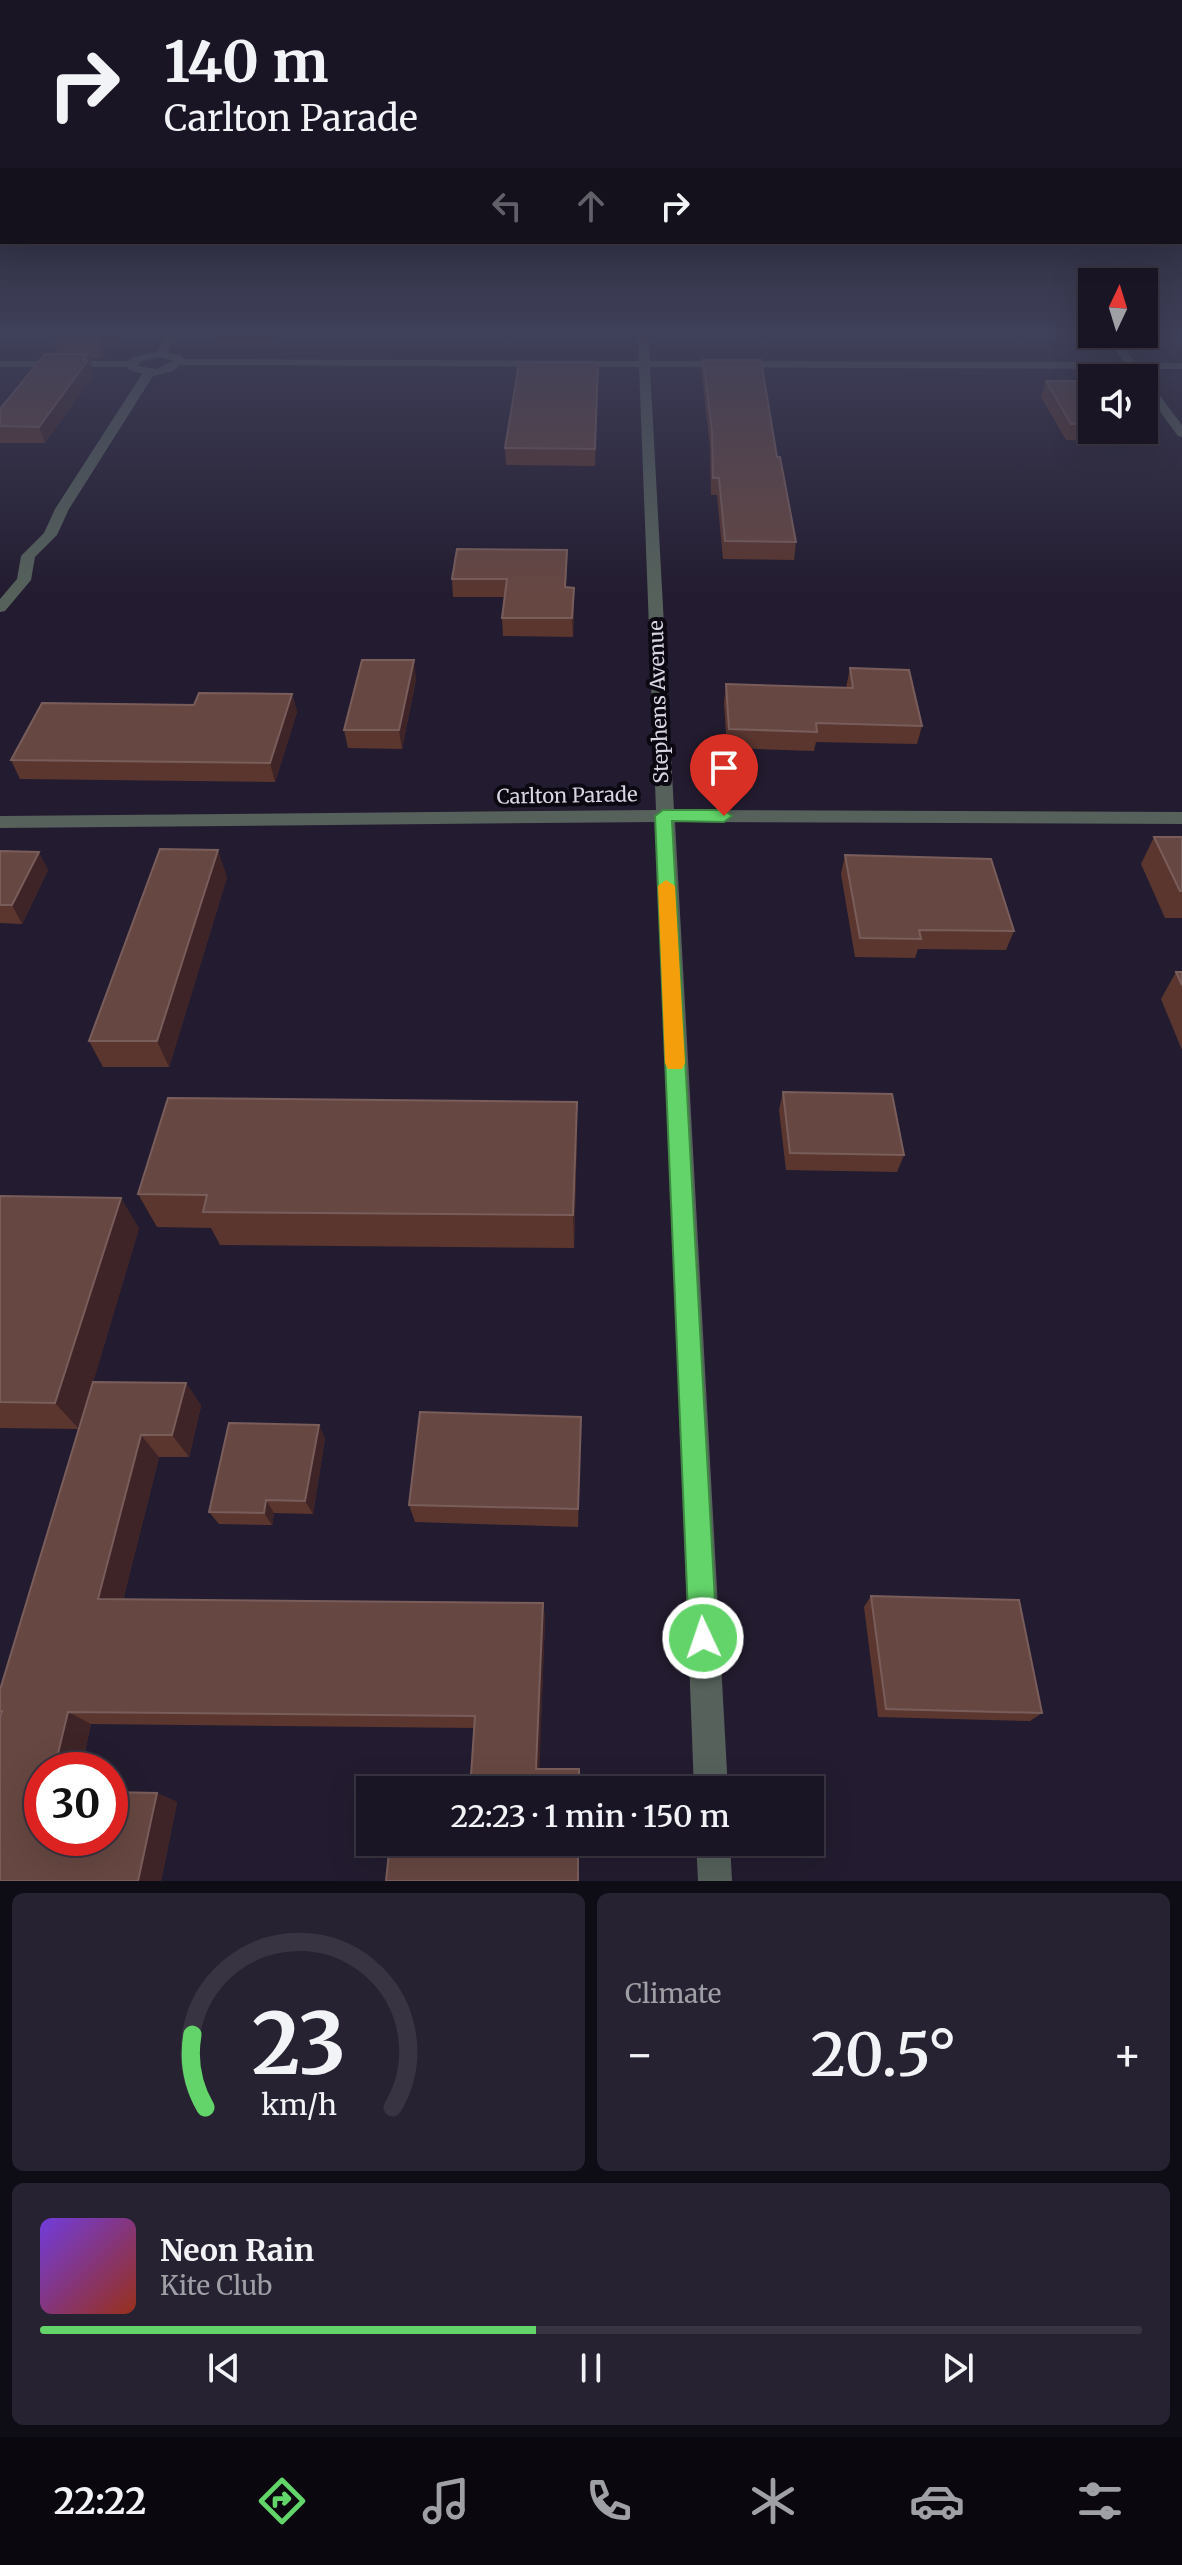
<!DOCTYPE html>
<html lang="en">
<head>
<meta charset="utf-8">
<style>
  :root { --surface:#1a1524; --page:#272231; --text:#f1f3f6; --muted:#9f9fa6; --line:#383441; --accent:#62d469 }
  body { margin:0; font-family:Merriweather,serif; background:var(--page); color:var(--text); height:100vh; display:flex; flex-direction:column; font-size:30px; white-space:nowrap }
  * { box-sizing:border-box; margin:0 }
  p { font-size:26px; color:var(--muted) }
  .icon { flex:none; width:44px; height:44px; fill:none; stroke:currentColor; stroke-width:2; stroke-linecap:round; stroke-linejoin:round }
  .map { position:relative; height:1881px; overflow:hidden }
  .details { display:flex; flex-direction:column; gap:12px; padding:12px; background:#0e0c14; flex:1 }
  .details>* { flex:none }
  .banner { position:absolute; left:0px; top:0px; width:1182px; height:244px; box-shadow:0 8px 32px #0002,0 0 0 2px var(--line); background:#1a1524; color:var(--text); overflow:hidden }
  .needle { width:52px; rotate:4deg }
  .fabs { position:absolute; left:1078px; top:268px; display:grid; gap:16px }
  .fabs a { display:grid; place-items:center; width:80px; height:80px; border-radius:0px; background:var(--surface); box-shadow:0 8px 32px #0002,0 0 0 2px var(--line); font-size:40px }
  .speed { position:absolute; left:24px; top:1752px; display:flex; gap:16px; font-size:40px; font-weight:700; text-align:center }
  .speed>* { display:grid; place-content:center; width:104px; height:104px; border-radius:50%; background:var(--surface); box-shadow:0 8px 32px #0002,0 0 0 2px var(--line); line-height:1 }
  .speed .limit { border:12px solid #d22; background:#fff; color:#111 }
  .pin { position:absolute; display:grid; place-items:center; width:68px; height:68px; color:#fff; margin:-82px -34px; border-radius:50% 50% 50% 0; rotate:-45deg; box-shadow:0 0 8px #0007 }
  .pin .icon { rotate:45deg }
  .me { position:absolute; width:88px; margin:-44px; rotate:357deg; stroke-linejoin:round; filter:drop-shadow(0 0 6px #0008) }
  .turn { display:flex; align-items:center; gap:28px; height:168px; padding:0 32px; font-size:36px }
  .turn .icon { width:104px; height:104px; stroke-width:2.5 }
  .turn b { display:block; font-size:56px; line-height:68px }
  .lanes { display:flex; align-items:center; height:76px; padding:0 32px; background:#0003; justify-content:center; gap:40px; direction:ltr }
  .lanes .off { opacity:.35 }
  .big { font-size:60px; font-weight:600; line-height:1.1 }
  .details .card { flex:1; display:flex; flex-direction:column; justify-content:center; gap:12px; min-width:0; padding:0 28px; border-radius:12px; background:var(--page) }
  .details .dial { align-items:center; gap:0 }
  .dial svg { height:208px; overflow:visible; fill:none; stroke:var(--line); stroke-width:7; stroke-linecap:round; text-anchor:middle }
  .dial text { fill:var(--text); stroke:none }
  .song { display:flex; align-items:center; gap:24px }
  .cover { width:96px; height:96px; border-radius:12px; background:linear-gradient(135deg,hsl(260 70% 55%),hsl(10 70% 35%)) }
  .played { height:8px; border-radius:4px; background:linear-gradient(90deg,var(--accent) 45%,var(--line) 45%) }
  .keys { display:flex; justify-content:space-around; direction:ltr }
  .heat { display:flex; justify-content:space-between; align-items:center; font-size:44px; direction:ltr }
  .details .tiles { flex:1; display:grid; gap:12px; grid-template-columns:1fr 1fr }
  .card:last-child { grid-column:span 2 }
  .trip { position:absolute; left:356px; top:1776px; width:468px; height:80px; border-radius:0px; background:var(--surface); box-shadow:0 8px 32px #0002,0 0 0 2px var(--line); font-weight:600; line-height:80px; text-align:center }
  .tab-bar { display:flex; height:128px; justify-content:space-around; align-items:center; background:#0a080e; color:var(--muted) }
  .tab-bar .icon { width:56px; height:56px }
  .tab-bar .on { color:var(--accent) }
  .tab-bar b { font-size:36px; color:var(--text) }
  .map>svg:first-child { display:block }
</style>
</head>
<body>
<div class="map">
<svg width="1182" height="1881" viewBox="0 0 1182 1881">
  <rect width="100%" height="100%" fill="#231c30"/>
  <g fill="none" stroke-linecap="round" stroke-linejoin="round">
    <g fill="#56615b" fill-rule="evenodd">
      <path d="M638,333h10l2,28 474,1 -20,-28h10l21,28 47,1v6h-42l3,4 -6,3 -8,-7 -479,-2 24,443 508,2v12l-507,-2 53,968h-34l-37,-968 -657,6v-12l656,-6 -17,-443 -460,-2 -5,-3 5,-3 460,2z"/>
      <path d="M0,361h132l6,3 -6,3h-132z"/>
      <path d="M1144,379l4,1 34,45v12l-4,-1 -34,-46z"/>
      <path d="M696,1842h34l2,39h-34z"/>
    </g>
    <path fill="#56615b" fill-rule="evenodd" d="M169,333h10l-12,19 15,4 2,6 -11,9 -20,5 -84,133 -12,26 -22,22 -4,23 -26,31 -5,1v-13l17,-20 4,-23 23,-23 11,-24 87,-135 -13,-4 -3,-6 7,-7 23,-5zM160,357l13,4 -16,8 -19,-3 3,-5z"/>
  </g>
  <g fill="#5a362f">
    <path d="M62,333h54l1,3 -15,22h-13l4,12 -2,2 2,4 -48,67h-45v-34l58,-55 -3,-12z"/>
    <path d="M217,333h60l-4,9h-54z"/>
    <path d="M703,360l74,97 19,85 -2,18 -71,-1 -6,-64h-6l-1,-48 -8,-71z"/>
    <path d="M598,363l-3,103 -89,-1 -1,-17z"/>
    <path d="M1046,381h46v49h38l-4,11 -60,-1 -25,-43z"/>
    <path d="M567,550l-1,37 8,19 -1,31 -70,-1 -1,-18 2,-21h-51l-1,-18z"/>
    <path d="M850,668l72,58 -5,18 -101,-2 -2,9 -87,-3 -3,-45 2,-19 120,4z"/>
    <path d="M416,679l-14,70 -54,-1 -4,-18z"/>
    <path d="M292,694l5,18 -22,70 -255,-3 -9,-19 183,-55z"/>
    <path d="M1154,837h28v81h-17l-24,-54z"/>
    <path d="M0,851l48,19 -26,54 -22,-1z"/>
    <path d="M845,855l169,76 -8,19 -88,-1 -3,9 -60,-1 -14,-83z"/>
    <path d="M227,877l-58,190h-66l-14,-26z"/>
    <path d="M1176,972h6v78l-21,-51z"/>
    <path d="M783,1092l121,63 -7,17 -111,-2 -7,-60z"/>
    <path d="M577,1137l-3,111 -354,-3 -9,-17 -54,-1 -19,-33z"/>
    <path d="M0,1196l139,32 -46,154 93,1 15,23 -12,51h-30l-36,143 420,3 2,16 -6,150 -69,21 4,-62 -383,-4 -10,46h-39v68l115,-45 20,9 -16,79h-161v-191l79,-261 -79,-1z"/>
    <path d="M581,1417l-3,110 -163,-5 -6,-17z"/>
    <path d="M325,1438l-12,76 -39,-1 -2,12 -53,-1 -10,-12z"/>
    <path d="M871,1596l171,117 -12,8 -152,-4 -14,-110z"/>
  </g>
  <g fill="#3e2427">
    <path d="M104,333h12l1,3 -15,22 -5,-16z"/>
    <path d="M271,333h6l-4,9z"/>
    <path d="M88,354l5,16 -2,2 2,4 -48,67 -6,-16z"/>
    <path d="M574,588v18l-1,31 -1,-19z"/>
    <path d="M414,660l2,19 -14,70 -3,-19z"/>
    <path d="M292,694l5,18 -22,70 -5,-19z"/>
    <path d="M218,850l9,27 -58,190 -12,-26z"/>
    <path d="M39,852l9,18 -26,54 -10,-19z"/>
    <path d="M577,1102v35l-3,111 -1,-33z"/>
    <path d="M121,1198l18,30 -60,201 -24,-26z"/>
    <path d="M186,1383l15,23 -12,51 -17,-22z"/>
    <path d="M581,1417v20l-3,90v-18z"/>
    <path d="M319,1425l6,13 -12,76 -8,-13z"/>
    <path d="M141,1435l18,22 -40,159 -21,-17z"/>
    <path d="M266,1500l8,13 -2,12 -8,-12z"/>
    <path d="M543,1603l2,16 -6,160 -3,-10z"/>
    <path d="M68,1712l23,12 -10,46h-27z"/>
    <path d="M157,1793l20,9 -16,79h-23z"/>
  </g>
  <g fill="#674742" stroke="#795d5b" stroke-width="2">
    <path d="M62,333h42l-7,9h-42z"/>
    <path d="M45,354h43l-5,6h5l-49,67 -39,-1v-17z"/>
    <path d="M703,360h58l16,97h3l16,85 -71,-1 -6,-63h-6l-1,-48z"/>
    <path d="M519,363h79l-3,86 -90,-1z"/>
    <path d="M1046,381h46v43h-21z"/>
    <path d="M457,549l110,1 -2,37 9,1 -2,30h-70l5,-39h-55z"/>
    <path d="M362,660h52l-15,70h-55z"/>
    <path d="M850,668l59,2 13,56 -106,-3 1,9 -88,-3 -3,-45 127,4z"/>
    <path d="M199,693l93,1 -22,69 -259,-3 31,-57 152,2z"/>
    <path d="M1154,837h28v54h-2z"/>
    <path d="M160,849l58,1 -61,191h-68z"/>
    <path d="M0,851l39,1 -27,53h-12z"/>
    <path d="M845,855l146,4 23,72 -95,-1 2,9 -61,-1z"/>
    <path d="M1176,972h6v13z"/>
    <path d="M783,1092l109,2 12,61 -114,-2z"/>
    <path d="M168,1098l409,4 -4,113 -370,-3 4,-17 -69,-1z"/>
    <path d="M0,1196l121,2 -66,205 -55,-1z"/>
    <path d="M93,1382l93,1 -14,52h-31l-43,164 445,4 -7,166h43v21h-109l5,-74 -407,-4 -14,58h-12v68h68v-46l47,1 -19,88h-138v-164l2,-6h-2v-21z"/>
    <path d="M420,1412l161,5 -3,92 -169,-4z"/>
    <path d="M229,1423l90,2 -14,76 -39,-1 -2,13 -55,-1z"/>
    <path d="M871,1596l148,4 23,113 -156,-4z"/>
    <path d="M390,1842h188v39h-192z"/>
  </g>
  <linearGradient id="sky" x2="0" y2="1"><stop stop-color="#130f1a"/><stop offset="0.56" stop-color="#3f4059"/><stop offset="1" stop-color="#3f4059" stop-opacity="0"/></linearGradient>
  <rect width="1182" height="596" fill="url(#sky)"/>
  <path fill="#62d469" stroke="#408a44" stroke-width="2" d="M663,810h61l8,6 -8,6 -52,-1 45,817 -4,10 -10,4 -10,-4 -4,-10 -34,-822z"/>
  <path fill="#f59e0b" d="M666,880l9,6 10,177 -3,6h-14l-3,-6 -7,-177z"/>
  <g text-anchor="middle" dominant-baseline="central" stroke-width="8" stroke-linejoin="round" paint-order="stroke">
    <g font-size="20" fill="#d8d4e2" stroke="#0b0811">
      <text transform="translate(658 702) rotate(-92)">Stephens Avenue</text>
      <text transform="translate(567 795) rotate(-1)">Carlton Parade</text>
    </g>
  </g>
</svg>
<div class="fabs">
<a><svg class="needle" viewBox="-14 -14 28 28"><path d="M0-13l5 13h-10z" fill="#e53935"/><path d="M0 13l5-13h-10z" fill="#9f9fa6"/></svg></a>
<a><svg class="icon" aria-label="sound" viewBox="0 0 24 24"><path d="M4 9h4l5-4v14l-5-4H4zM17 9q2 3 0 6"/></svg></a>
</div>
<div class="speed"><div class="limit">30</div></div>
<div class="pin" style="left:724px;top:816px;background:#d93025"><svg class="icon" aria-label="arrive" viewBox="0 0 24 24"><path d="M6 21V4h12l-3 4 3 4H6"/></svg></div>
<svg class="me" style="left:703px;top:1638px" viewBox="-20 -20 40 40"><circle r="17" fill="#62d469" stroke="#fff" stroke-width="3"/><path d="M0-11L8 9 0 5-8 9z" fill="#fff"/></svg>
<div class="trip">22:23 · 1 min · 150 m</div>
<div class="banner">
<div class="turn"><svg class="icon" aria-label="right" viewBox="0 0 24 24"><path d="M7 20v-9h11M14 6l5 5-5 5"/></svg><div><b>140 m</b>Carlton Parade</div></div>
<div class="lanes"><svg class="icon off" aria-label="left" viewBox="0 0 24 24"><path d="M17 20v-9H6M10 6l-5 5 5 5"/></svg><svg class="icon off" aria-label="ahead" viewBox="0 0 24 24"><path d="M12 20V5M6 11l6-6 6 6"/></svg><svg class="icon" aria-label="right" viewBox="0 0 24 24"><path d="M7 20v-9h11M14 6l5 5-5 5"/></svg></div>
</div>
</div>
<section class="details">
<div class="tiles">
<div class="card dial"><svg viewBox="0 0 100 80">
<path d="M14 69A42 42 0 1 1 86 69"/>
<path d="M14 69A42 42 0 0 1 9 41" stroke="#62d469"/>
<text x="50" y="56" font-size="32" font-weight="700">23</text>
<text x="50" y="72" font-size="11">km/h</text>
</svg></div>
<div class="card"><p>Climate</p>
<div class="heat"><a>−</a><b class="big">20.5°</b><a>+</a></div>
</div>
<div class="card">
<div class="song"><i class="cover"></i><div><b>Neon Rain</b><p>Kite Club</p></div></div>
<div class="played"></div>
<div class="keys"><svg class="icon" aria-label="previous" viewBox="0 0 24 24"><path d="M18 5L8 12l10 7zM5 5v14"/></svg><svg class="icon" aria-label="pause" viewBox="0 0 24 24"><path d="M8 5v14M16 5v14"/></svg><svg class="icon" aria-label="next" viewBox="0 0 24 24"><path d="M6 5l10 7-10 7zM19 5v14"/></svg></div>
</div>
</div>
</section>
<nav class="tab-bar">
<b>22:22</b>
<svg class="icon on" aria-label="directions" viewBox="0 0 24 24"><path d="M12 3l9 9-9 9-9-9zM9 14v-3h6M13 9l2 2-2 2"/></svg>
<svg class="icon" aria-label="music" viewBox="0 0 24 24"><path d="M9 18V5l10-2v13"/><circle cx="6" cy="18" r="3"/><circle cx="16" cy="16" r="3"/></svg>
<svg class="icon" aria-label="phone" viewBox="0 0 24 24"><path d="M5 4h4l2 5-3 2q2 4 5 5l2-3 5 2v4C11 20 4 13 5 4z"/></svg>
<svg class="icon" aria-label="climate" viewBox="0 0 24 24"><path d="M12 3v18M4 7l16 10M4 17L20 7"/></svg>
<svg class="icon" aria-label="car" viewBox="0 0 24 24"><path d="M5 17H2v-5l4-1 3-4h7l3 4 3 1v5h-3M9 17h6M6 11h13"/><circle cx="7" cy="17" r="2"/><circle cx="17" cy="17" r="2"/></svg>
<svg class="icon" aria-label="filters" viewBox="0 0 24 24"><path d="M4 7h16M4 17h16"/><circle cx="9" cy="7" r="2"/><circle cx="15" cy="17" r="2"/></svg>
</nav>
</body>
</html>
